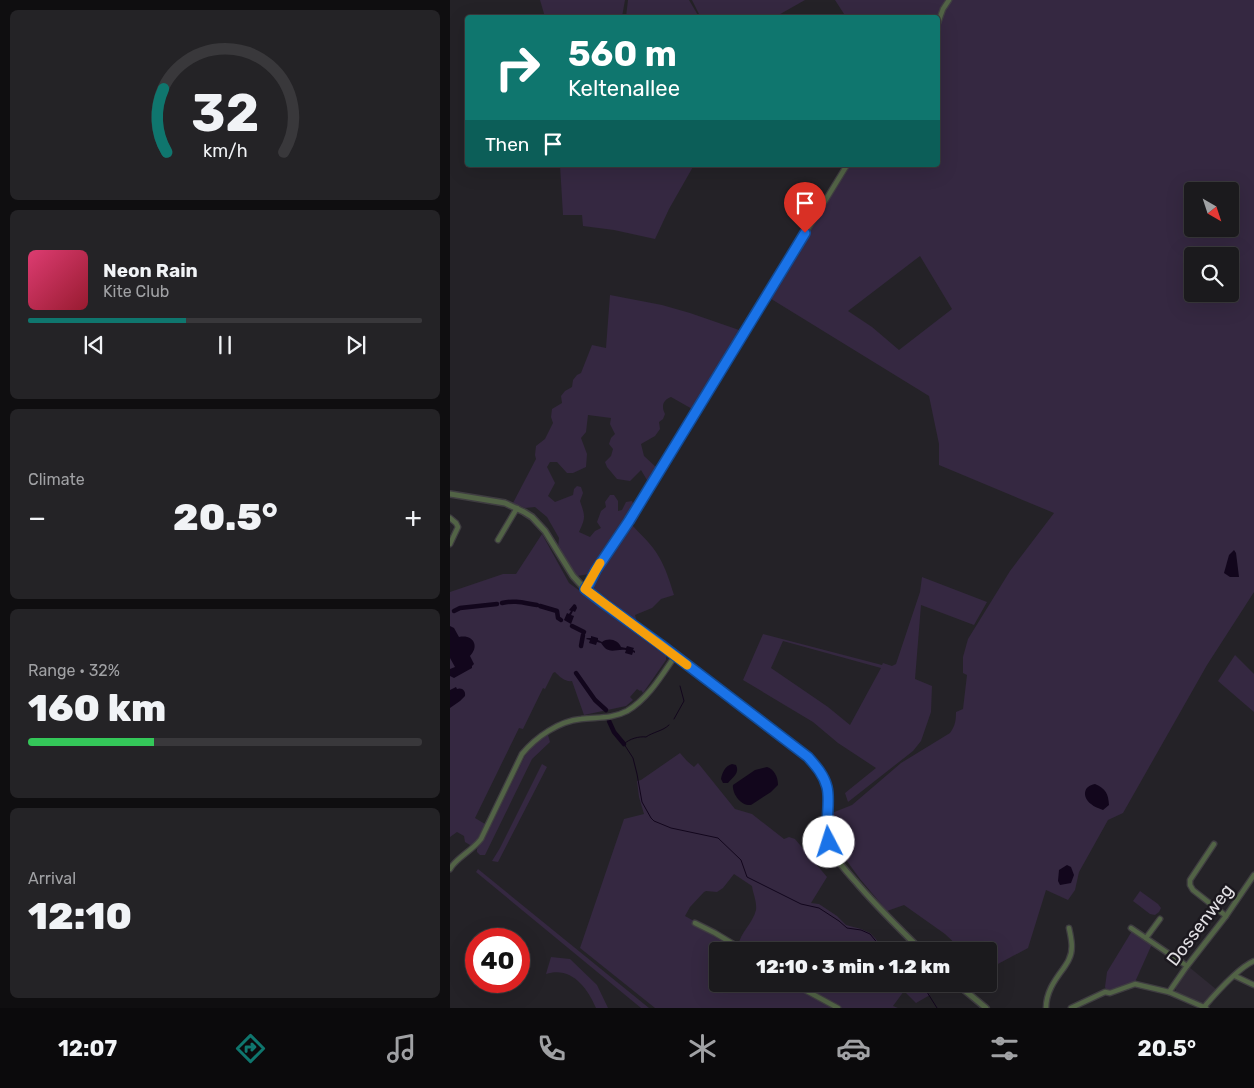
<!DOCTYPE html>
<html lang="en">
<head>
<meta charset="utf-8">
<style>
  :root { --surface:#1b1a1d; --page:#242326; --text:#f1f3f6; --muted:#a0a1a4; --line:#39383b; --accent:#0f766e }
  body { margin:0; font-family:Rubik,sans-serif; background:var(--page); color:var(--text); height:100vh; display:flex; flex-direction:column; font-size:19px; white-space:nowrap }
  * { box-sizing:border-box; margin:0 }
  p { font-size:16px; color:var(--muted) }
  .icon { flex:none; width:28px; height:28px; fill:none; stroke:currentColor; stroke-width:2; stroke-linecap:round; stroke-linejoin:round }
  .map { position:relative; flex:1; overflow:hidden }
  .side { display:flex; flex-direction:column; gap:10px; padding:10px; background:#0f0e10; width:450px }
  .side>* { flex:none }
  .top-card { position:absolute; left:15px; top:15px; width:475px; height:152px; border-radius:5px; box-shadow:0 5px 20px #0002,0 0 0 1px var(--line); background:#0f766e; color:#fff; overflow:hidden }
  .needle { width:32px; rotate:141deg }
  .tools { position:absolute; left:734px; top:182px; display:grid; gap:10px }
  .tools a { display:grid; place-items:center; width:55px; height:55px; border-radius:5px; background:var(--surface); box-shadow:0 5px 20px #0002,0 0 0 1px var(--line); font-size:25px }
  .speed { position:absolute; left:15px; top:928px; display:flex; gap:10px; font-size:25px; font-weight:700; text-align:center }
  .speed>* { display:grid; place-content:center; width:65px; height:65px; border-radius:50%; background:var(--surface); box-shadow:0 5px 20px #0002,0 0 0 1px var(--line); line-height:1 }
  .speed .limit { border:8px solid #d22; background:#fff; color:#111 }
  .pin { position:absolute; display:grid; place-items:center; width:42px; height:42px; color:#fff; margin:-51px -21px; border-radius:50% 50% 50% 0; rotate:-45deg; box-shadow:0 0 5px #0007 }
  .pin .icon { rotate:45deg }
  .me { position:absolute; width:55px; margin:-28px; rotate:355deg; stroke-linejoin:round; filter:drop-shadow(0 0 4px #0008) }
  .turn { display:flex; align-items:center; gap:18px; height:105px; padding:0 20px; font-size:22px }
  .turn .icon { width:65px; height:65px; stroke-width:2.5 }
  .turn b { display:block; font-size:35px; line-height:42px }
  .then { display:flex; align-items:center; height:48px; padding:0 20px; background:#0003; gap:10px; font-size:19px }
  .big { font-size:38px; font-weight:800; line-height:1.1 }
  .side .card { flex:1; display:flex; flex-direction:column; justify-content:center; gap:8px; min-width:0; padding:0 18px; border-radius:8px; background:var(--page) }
  .side .dial { align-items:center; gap:0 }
  .dial svg { height:130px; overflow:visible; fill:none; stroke:var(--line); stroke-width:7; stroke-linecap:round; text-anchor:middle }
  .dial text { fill:var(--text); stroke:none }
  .song { display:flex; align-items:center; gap:15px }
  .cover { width:60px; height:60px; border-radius:8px; background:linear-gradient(135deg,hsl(340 70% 55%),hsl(350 70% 35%)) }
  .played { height:5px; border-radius:2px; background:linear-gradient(90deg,var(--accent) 40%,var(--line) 40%) }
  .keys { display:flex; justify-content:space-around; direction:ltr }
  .heat { display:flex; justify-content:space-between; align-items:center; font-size:28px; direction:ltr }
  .charge { height:8px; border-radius:4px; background:linear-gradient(90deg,#34c759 32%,var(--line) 0) }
  .trip { position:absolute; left:259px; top:942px; width:288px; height:50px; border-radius:5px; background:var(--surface); box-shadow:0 5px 20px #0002,0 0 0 1px var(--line); font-weight:800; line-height:50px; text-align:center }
  .tab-bar { display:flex; height:80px; justify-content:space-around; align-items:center; background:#0b0a0c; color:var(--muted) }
  .tab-bar .icon { width:35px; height:35px }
  .tab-bar .selected { color:var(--accent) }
  .tab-bar b { font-size:22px; color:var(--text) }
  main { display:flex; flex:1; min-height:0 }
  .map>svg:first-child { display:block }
</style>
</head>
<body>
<main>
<section class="side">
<div class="card dial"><svg viewBox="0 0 100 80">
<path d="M14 69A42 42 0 1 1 86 69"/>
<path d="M14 69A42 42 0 0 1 12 30" stroke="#0f766e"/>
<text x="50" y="56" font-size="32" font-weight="700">32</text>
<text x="50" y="72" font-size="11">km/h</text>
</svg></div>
<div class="card">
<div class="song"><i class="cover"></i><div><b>Neon Rain</b><p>Kite Club</p></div></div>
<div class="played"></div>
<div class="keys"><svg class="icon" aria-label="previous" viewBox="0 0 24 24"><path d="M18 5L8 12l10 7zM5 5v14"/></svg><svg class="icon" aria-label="pause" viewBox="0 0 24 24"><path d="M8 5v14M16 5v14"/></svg><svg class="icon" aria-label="next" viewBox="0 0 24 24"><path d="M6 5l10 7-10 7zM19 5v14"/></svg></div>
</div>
<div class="card"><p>Climate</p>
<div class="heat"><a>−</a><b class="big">20.5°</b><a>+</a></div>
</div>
<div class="card"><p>Range · 32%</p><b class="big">160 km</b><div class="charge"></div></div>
<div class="card"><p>Arrival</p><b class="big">12:10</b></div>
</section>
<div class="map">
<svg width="804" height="1008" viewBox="0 0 804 1008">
  <rect width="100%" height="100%" fill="#242227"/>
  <path fill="#2f2934" d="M739,967l28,23 -13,15 -28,-13 -1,-6z"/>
  <g fill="#352841" fill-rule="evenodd">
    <path d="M90,0h85l-3,17h-77z"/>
    <path d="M178,0h61l10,17h-73z"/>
    <path d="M242,0h113l-30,17 -74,1z"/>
    <path d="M385,0h419v592l-47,73 -84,148 -15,7 -29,52 -4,18 -7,10 -22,-10 -18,58 -32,17 -8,-6v-8h-25l-18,-17 -41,-29 -17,6 -27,-32 -24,-33 -4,-16v-17l20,-8 49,-42 49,-30c5,-7 6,-12 6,-21l7,-3 4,-34 -4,-2v-16l5,-18 42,-68 44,-58 -115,-48v-21l-10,-48 -161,-99 81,-132h89v-147l-92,-1zM742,191h38v38h-38zM470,256l32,53 -53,41 -27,-23 -24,-16zM742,256h38v38h-38z"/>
    <path d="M110,165h134l-25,44 -14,30 -41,-9 -31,-4 -1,-11h-19z"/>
    <path d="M160,295l52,10 28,8 52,18 -48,79 -23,-13c-8,3 -10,9 -6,17l-2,5 -4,3 1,7 -5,7 -14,8 3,12 14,13 -8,16 -9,-15 -11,11 -13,-2 -10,-12 -2,-5 6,-6 2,-7 -4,-5 2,-6 4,-4 -5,-10 1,-6 -23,-3 -2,17 -5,6 6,16 -1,13 -13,6h-6l-10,-11h-7l-3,5 8,16 -7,13 7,6 18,-7 1,-6 3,-3 4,1 2,6 -3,8c5,15 6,16 -1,31l11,5 5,-6 6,-3 -4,-6 4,-11 5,-4 -1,-5 5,-7h4l4,6v10l4,-1 4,-8 6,-1 3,7 -45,66 -13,2 -19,-28 1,-10 -12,-21 -12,-10 -10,1 -12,-5 23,-44 -1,-4 1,-9 9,-7 8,-16 -2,-6 1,-8 10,-6 -1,-7 4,-5 7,-4 1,-7 4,-5 4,-2 11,-28 14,3z"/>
    <path d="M180,523c10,11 22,21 29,34 7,12 11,25 15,38l-13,4 -9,9 -17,7 3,11 -40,-30c-7,-8 -7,-14 -2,-23z"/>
    <path d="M92,534l27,49 97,71v6l-23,33 -2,-3 -1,1 -3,-2 -7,8 3,3 -7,6 -42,9 -12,-34c-7,1 -12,-4 -17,-9l-2,1 -8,16 -2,-1 -20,41 -4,-1 -44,90 10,6 -9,18 -3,2 -3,1 -5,-3 -1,-6 -7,-4 -7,5v-245l53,-18h13z"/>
    <path d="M472,577l65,25 -13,23 -53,-20 -6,74 17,7 -1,26 -10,29 -8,10 -65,51 -3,-9 31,-25 -38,-25 -25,-21 -70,-42 20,-46 119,31 1,-2 9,3 4,-2 24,-72zM333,641l98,27 -31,57 -22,-18 -57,-39z"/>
    <path d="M785,655l19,19v38l-36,-31z"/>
    <path d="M98,735l2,7 -18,17 -47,96h-5l-3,-3v-3l9,-13 39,-80 10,-13z"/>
    <path d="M230,753l7,8 7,6 4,-4 37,46 17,5 32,25 5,-2 6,2 32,38 -16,26 8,1 18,12 9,9 15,4 9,4 5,5 10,13h-167v33h205l7,11 -14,8 -12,-12 -11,15 5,2h-243l-75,-60 44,-129 20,-5 -5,-17 -2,-16 4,-1zM284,874l18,12c1,8 5,15 4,24 -3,13 -16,23 -18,36l-53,-30 5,-9 14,-15 2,-1 11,1 6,-4z"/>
    <path d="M92,764l5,3 -49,95 -6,-1 8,-13z"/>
    <path d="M28,869l171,139h-8l-165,-136z"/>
    <path d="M690,891l18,13 3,4 -2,4 -4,3 -5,-1 -17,-13z"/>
    <path d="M682,931l20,13 -17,38c-9,3 -19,9 -29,7l-1,-2 2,-15z"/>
    <path d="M101,957l19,2 27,26 11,23h-12c-9,-21 -25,-42 -50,-34z"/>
  </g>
  <g fill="#12061c">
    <path d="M784,550l2,3 3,24h-9l-6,-4 5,-18z"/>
    <path d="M124,604l2,1 1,3 -2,4 -2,-1 -2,4 3,1 -3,8 -7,-4 3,-7 2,1 2,-3 -2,-1z"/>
    <path d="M0,626l4,2 5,9c14,-3 21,9 11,19l4,8 -2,2v2l-18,10 -4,-2v-7l5,-2 -5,-9z"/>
    <path d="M141,636l7,2v2l4,2c7,-5 16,-2 19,5l5,1 1,-2 7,2 -1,2 2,1v2l-2,-1 -1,3 -7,-2 1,-3c-10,-2 -17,6 -25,-7l-4,-1 -1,3 -7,-2 1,-3 -4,-1 1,-1h4z"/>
    <path d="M6,687l1,2c5,-2 9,2 8,7l-5,5 -10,7v-18z"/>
    <path d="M282,764l4,1c4,8 -3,12 -8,18h-5l-2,-4c1,-6 4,-13 11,-15z"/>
    <path d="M317,767c7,2 11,10 11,18l-7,7 -20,13c-10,1 -19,-11 -18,-20l22,-15z"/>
    <path d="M645,784c11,5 13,9 14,21l-6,5c-4,-2 -9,-3 -12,-6 -9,-7 -8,-18 4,-20z"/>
    <path d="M617,865l4,2 3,8 -3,8 -11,2 -2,-4 1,-11z"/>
  </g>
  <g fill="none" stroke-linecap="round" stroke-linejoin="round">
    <g stroke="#12061c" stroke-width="1">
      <path d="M224,719l10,-18 -4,-15"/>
      <path d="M219,725c-6,6 -16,7 -23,12 -7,-1 -17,2 -22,7l9,14 4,16 5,28 9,16 3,3 17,7 47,10 23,22 6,17 54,27 18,4 20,13 8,7 14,2 9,4 14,17"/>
      <path d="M472,984l15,24"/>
    </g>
    <g stroke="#12061c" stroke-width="4.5">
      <path d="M52,603c13,-3 22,0 35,2"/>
      <path d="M90,606l17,5 1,7 3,2"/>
      <path d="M4,611l6,-3 37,-4"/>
      <path d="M122,626l12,6"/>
      <path d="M131,646l2,-11"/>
      <path d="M126,673l19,27 11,10"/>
      <path d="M159,721l5,11 10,12"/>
    </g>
    <g stroke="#3f3d41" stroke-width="7">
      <g id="minor">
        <path d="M488,23l5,-14 6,-9"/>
        <path d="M0,518l6,5 2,4 -8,17"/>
        <path d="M48,540l19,-32"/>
        <path d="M135,589l4,-5 7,-14 33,-49 218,-356"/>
        <path d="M764,844l-24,36v5l3,5 33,26"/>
        <path d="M0,869c6,-11 22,-18 31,-30l41,-85c14,-17 37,-33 59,-35 16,-2 31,0 46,-8 21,-12 35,-36 48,-55"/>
        <path d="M245,923l20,10 30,18"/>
        <path d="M681,928l56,38"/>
        <path d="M696,938l14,-19"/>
        <path d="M785,976l19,9"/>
        <path d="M344,984l44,24"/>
        <path d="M719,992l18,-26 39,-50 28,-41"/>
        <path d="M754,1007c12,-14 34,-39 50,-46"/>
        <path d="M596,1008c0,-15 8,-27 17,-39 2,-3 5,-7 6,-10 5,-9 2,-22 0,-31"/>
        <path d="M621,1008l34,-16 5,1 25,-9 34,8 37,16"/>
      </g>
    </g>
    <g stroke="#3f3d41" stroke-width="8">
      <g id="tertiary">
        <path d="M0,494l55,9 19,9 8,5 13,14 28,45 12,13 18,14 61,44 144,110c8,8 15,17 18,29 6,20 -4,39 5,61 5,13 15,24 24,34 21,25 44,47 67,70"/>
        <path d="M507,984l29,24"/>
      </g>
    </g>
    <use href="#minor" stroke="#526346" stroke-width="4.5"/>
    <use href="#tertiary" stroke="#526346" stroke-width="5"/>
  </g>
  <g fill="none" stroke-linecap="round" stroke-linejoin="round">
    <g stroke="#114b97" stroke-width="12">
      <path id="route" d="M355,233l-176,288 -33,49 -7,14 -4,5 18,14 57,41 148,113c8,9 16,18 19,30 4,17 -3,36 2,55"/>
    </g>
    <use href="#route" stroke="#1a73e8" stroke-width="9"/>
    <path stroke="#f59e0b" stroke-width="9" d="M150,563l-15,26 102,76"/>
  </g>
  <g text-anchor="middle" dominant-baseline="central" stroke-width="5" stroke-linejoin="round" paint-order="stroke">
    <g font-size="18" fill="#e2e0e4" stroke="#1b181e">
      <text transform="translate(750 925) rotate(-53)">Dossenweg</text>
    </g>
  </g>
</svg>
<div class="tools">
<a><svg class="needle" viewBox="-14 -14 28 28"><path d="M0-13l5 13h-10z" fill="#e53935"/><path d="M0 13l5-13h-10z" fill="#a0a1a4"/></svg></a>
<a><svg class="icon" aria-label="search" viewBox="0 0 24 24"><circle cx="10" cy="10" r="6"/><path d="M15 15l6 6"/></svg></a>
</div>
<div class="speed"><div class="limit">40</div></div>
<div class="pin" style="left:355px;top:233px;background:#d93025"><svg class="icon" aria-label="arrive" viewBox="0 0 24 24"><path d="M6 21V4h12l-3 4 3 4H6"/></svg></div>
<svg class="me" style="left:379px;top:842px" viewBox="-20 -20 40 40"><circle r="19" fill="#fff"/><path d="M0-13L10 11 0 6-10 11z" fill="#1a73e8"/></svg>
<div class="trip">12:10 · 3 min · 1.2 km</div>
<div class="top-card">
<div class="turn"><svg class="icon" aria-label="right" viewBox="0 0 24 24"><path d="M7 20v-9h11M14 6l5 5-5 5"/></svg><div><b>560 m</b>Keltenallee</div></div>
<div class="then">Then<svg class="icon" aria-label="arrive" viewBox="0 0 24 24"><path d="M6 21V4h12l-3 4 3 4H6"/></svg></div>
</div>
</div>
</main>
<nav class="tab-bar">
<b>12:07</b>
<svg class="icon selected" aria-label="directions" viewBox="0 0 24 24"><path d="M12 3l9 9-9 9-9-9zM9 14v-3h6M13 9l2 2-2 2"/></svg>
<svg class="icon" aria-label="music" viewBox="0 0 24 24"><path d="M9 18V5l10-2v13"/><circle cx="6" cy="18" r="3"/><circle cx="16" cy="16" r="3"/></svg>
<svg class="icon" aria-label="phone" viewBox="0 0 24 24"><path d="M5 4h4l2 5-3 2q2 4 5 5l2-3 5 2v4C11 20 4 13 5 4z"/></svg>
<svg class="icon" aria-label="climate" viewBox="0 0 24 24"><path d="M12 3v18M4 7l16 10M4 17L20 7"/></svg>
<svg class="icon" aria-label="car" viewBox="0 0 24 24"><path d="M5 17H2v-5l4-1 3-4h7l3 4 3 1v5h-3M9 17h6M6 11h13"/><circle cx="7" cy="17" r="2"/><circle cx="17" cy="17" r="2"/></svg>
<svg class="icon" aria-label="filters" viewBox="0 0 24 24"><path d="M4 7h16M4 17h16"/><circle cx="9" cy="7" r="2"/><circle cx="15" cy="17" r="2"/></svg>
<b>20.5°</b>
</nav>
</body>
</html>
